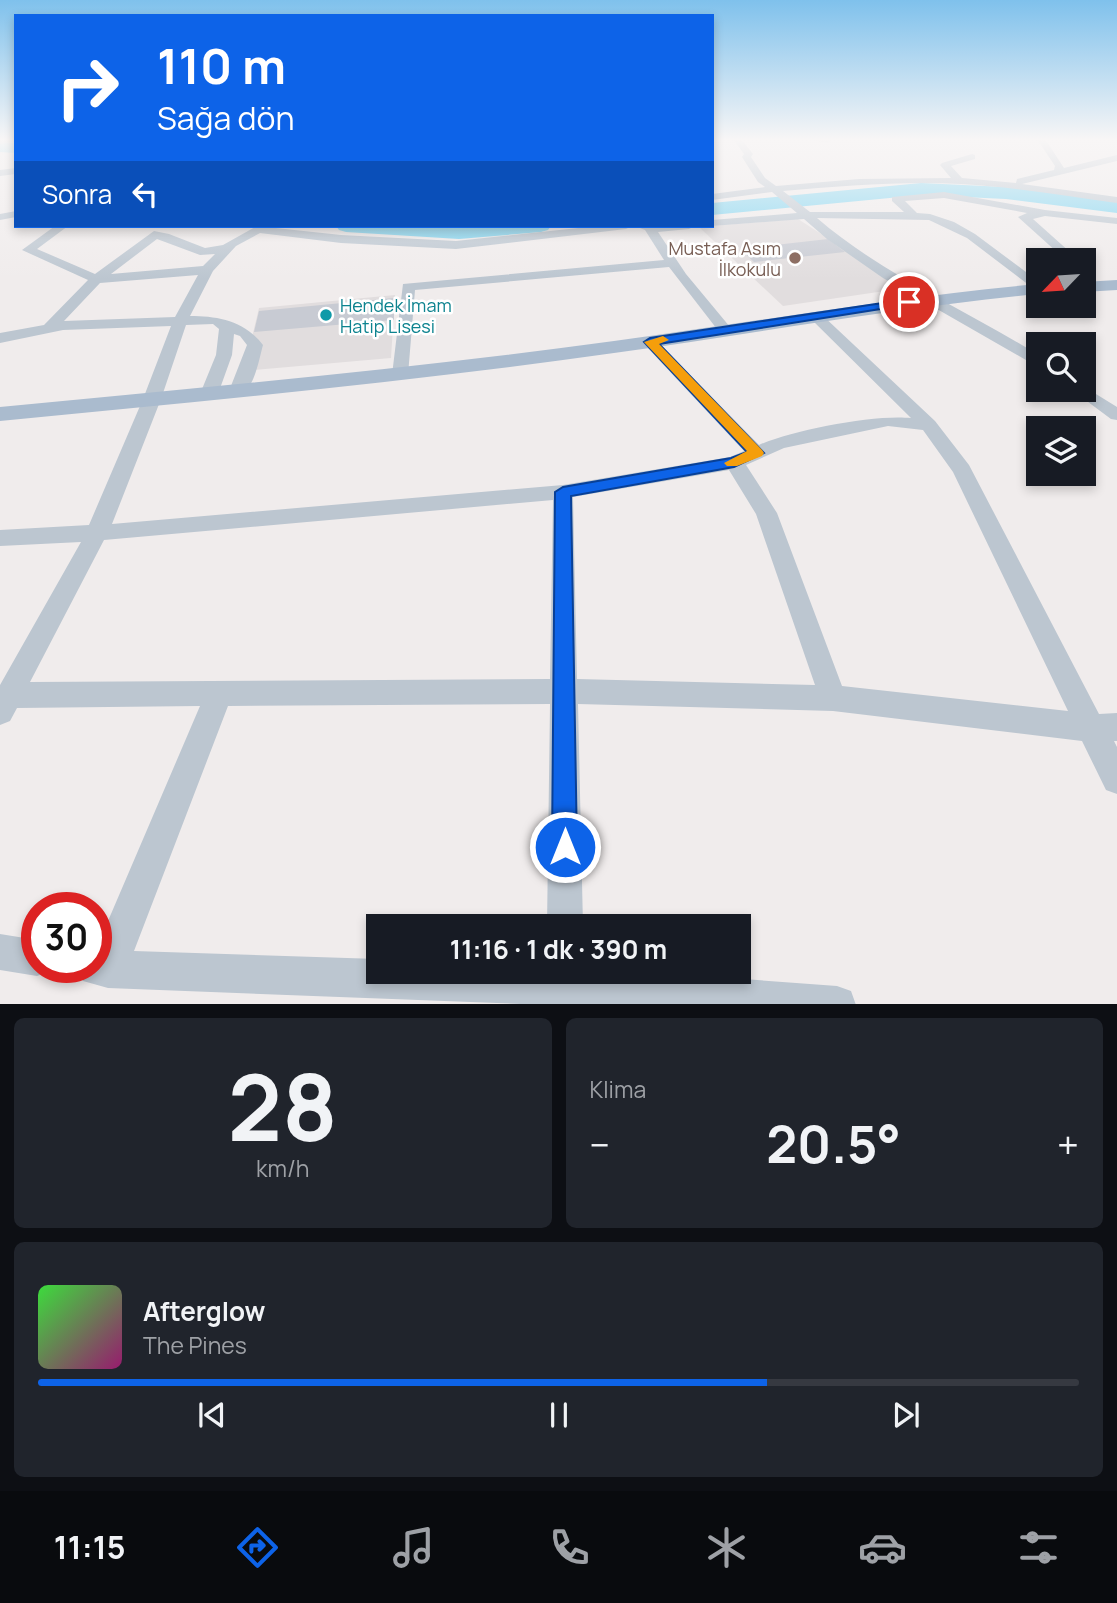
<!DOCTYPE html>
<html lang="tr">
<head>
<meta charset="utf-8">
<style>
  :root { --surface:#171b24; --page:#20242c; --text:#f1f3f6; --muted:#9ea1a6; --line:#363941; --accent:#0d63e8 }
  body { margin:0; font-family:Manrope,sans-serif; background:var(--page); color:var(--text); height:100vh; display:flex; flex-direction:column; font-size:26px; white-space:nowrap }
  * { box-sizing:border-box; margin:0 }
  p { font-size:23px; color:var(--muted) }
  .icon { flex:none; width:38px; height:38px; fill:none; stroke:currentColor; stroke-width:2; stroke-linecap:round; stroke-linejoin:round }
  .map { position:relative; height:1004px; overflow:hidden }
  .details { display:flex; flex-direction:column; gap:14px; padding:14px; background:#0d0f14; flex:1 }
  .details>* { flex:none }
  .guide { position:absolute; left:14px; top:14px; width:700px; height:214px; border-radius:0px; box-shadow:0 4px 10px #0003; background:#0d63e8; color:#fff; overflow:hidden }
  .needle { width:46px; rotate:245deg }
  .tools { position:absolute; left:1026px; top:248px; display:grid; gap:14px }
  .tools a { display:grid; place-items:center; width:70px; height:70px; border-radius:0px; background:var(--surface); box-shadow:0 4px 10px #0003; font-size:35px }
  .speed { position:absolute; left:21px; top:892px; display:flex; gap:14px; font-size:35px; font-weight:700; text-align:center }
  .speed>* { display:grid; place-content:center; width:91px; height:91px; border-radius:50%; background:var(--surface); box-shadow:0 4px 10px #0003; line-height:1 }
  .speed .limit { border:10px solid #d22; background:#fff; color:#111 }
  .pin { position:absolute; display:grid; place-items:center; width:60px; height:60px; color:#fff; margin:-30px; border:4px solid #fff; border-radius:50%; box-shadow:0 2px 7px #0007 }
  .me { position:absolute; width:77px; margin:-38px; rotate:0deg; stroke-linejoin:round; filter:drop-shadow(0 0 5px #0008) }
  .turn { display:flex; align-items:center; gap:24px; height:147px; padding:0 28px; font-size:32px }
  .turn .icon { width:91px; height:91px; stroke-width:2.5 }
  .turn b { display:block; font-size:49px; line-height:60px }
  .then { display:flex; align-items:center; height:66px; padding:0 28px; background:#0003; gap:14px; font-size:26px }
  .big { font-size:52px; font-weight:700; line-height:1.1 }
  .details .widget { flex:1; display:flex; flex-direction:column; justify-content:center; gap:10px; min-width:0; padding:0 24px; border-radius:10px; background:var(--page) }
  .details .dial { align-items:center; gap:0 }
  .dial b { font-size:91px; line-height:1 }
  .song { display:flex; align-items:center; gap:21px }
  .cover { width:84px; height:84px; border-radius:10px; background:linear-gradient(135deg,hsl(120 70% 55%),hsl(320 70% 35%)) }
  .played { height:7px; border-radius:4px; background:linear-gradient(90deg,var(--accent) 70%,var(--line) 70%) }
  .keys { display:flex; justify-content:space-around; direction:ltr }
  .heat { display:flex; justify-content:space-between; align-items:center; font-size:38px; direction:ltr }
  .details .tiles { flex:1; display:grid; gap:14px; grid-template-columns:1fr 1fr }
  .widget:last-child { grid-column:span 2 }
  .trip { position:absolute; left:366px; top:914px; width:385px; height:70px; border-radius:0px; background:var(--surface); box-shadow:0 4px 10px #0003; font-weight:700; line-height:70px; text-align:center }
  .tabs { display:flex; height:112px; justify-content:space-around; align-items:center; background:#090b0e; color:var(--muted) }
  .tabs .icon { width:49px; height:49px }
  .tabs .on { color:var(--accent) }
  .tabs b { font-size:32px; color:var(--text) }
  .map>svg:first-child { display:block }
</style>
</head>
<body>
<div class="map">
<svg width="1117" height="1005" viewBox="0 0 1117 1005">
  <rect width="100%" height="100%" fill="#f0ecec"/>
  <g fill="#e1ddde">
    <path d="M798,219l107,69 -122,18 -84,-79z"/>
    <path d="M395,295l-4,63 -147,13 15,-63z"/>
  </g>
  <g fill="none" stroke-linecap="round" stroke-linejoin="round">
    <g fill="#81d5f1" fill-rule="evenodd">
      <path d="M0,142l16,1v10l-16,-1z"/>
      <path d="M921,183l85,4 111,14v12l-111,-14 -85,-4 -209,20v-12z"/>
      <path d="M336,226h215l-3,4 -7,2 -82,7 -113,-7 -7,-2z"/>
    </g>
  </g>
  <g fill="#c8cbd3">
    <path d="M828,239l17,13 -91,10 -14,-13z"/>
    <path d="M394,298v22l-140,12 5,-21z"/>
  </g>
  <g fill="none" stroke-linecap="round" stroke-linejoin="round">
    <g fill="#bcc6d0" fill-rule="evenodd">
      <path d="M0,139h16v2l-16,3z"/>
      <path d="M733,139h8l12,15 -2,3 14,21 11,8 83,-7 92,-1 -11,-13 2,-2 30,-9 3,1v4l-24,7 11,12 54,5 1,-4 37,-9 1,-4 -18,-27h8l19,29 53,-13v6l-95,23 95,13v6c-52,-7 -103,-16 -156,-19 -59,-3 -119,2 -178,7l27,21h94l-12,-11v-4l52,-5 101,18 72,8v6l-72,-8 -12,3 38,34 -7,8h-14l8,-8 -40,-36 9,-4 -83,-15 -39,3 12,12 13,1 24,8 21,12 63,47v11l-71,-54 -38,-18 -112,-2c66,57 148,91 221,137v12l-155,-89 -56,-39 -23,-20 -92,7h-3h3v-6l85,-7 -25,-21 -60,8v-6l53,-7 -7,-5 -16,-25 2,-3z"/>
      <path d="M803,139h28l1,1 -4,3z"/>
      <path d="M16,168v6l-16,2v-6z"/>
      <path d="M16,211v6l-16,3v-6z"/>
      <path d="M55,226h13l-31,23 58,25 59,-43 15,3 36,14 18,-3 34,-19 84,9 115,6 141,-15h35l-6,3 -170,20 -115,-6 -81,-10 -24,13 -23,25 -23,45c28,0 55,5 73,29 -4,14 -9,47 -25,51l-9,-5 18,-46 -7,-9 -6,-2 -2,21 -14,39 -3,4h-12l-3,-4 16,-39 3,-26 -6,-5 -27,1 -25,74 -49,125 451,-39 167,-28 14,-6 -99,-106 -3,-3 3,-3h10l104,106c33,-15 116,-31 152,-27l-102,-101 2,-3h10l114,107 34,44 130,249 18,-1v28h-3l3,6v47l-11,-4 -24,-49 -249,-30 -255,-7 5,222h-36l3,-222 -322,2 -94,245 244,8v12h259l200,15 14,5 5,14h-310l-438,-17 -25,-7 -5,-13h18v-19l104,-243 -183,2 -7,13 -10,4v-40l81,-143 -81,4v-16l89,-5 54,-126 28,-73 -108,4 -63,13v-10l44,-8 44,-45 -66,-30zM157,239l43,16 15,-1 -12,12 -92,8zM198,275l-23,42 -111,4 36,-38zM888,426l35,4 30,42 115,239 -226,-25 -65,-173 -31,-48 38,-17zM729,470l27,44 59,171 -238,-6 -4,-182zM553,500l-3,179 -520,3 74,-142z"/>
      <path d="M635,226h60l-6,3 -31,3 28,42 44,53 3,3 -3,3h-10l-51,-66 -254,23 -7,85 -8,5 -8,-5 11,-91 261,-24 -19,-30z"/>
      <path d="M1083,386l34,21v13l-6,-1 -39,-29h11z"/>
      <path d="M0,934l37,6v28h14l-1,3 -13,5 -37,-6z"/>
    </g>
    <g fill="#aabbce" fill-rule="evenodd">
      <path d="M1117,280v10l-34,2v-10z"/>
      <path d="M1038,284v10c-142,14 -282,39 -424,59 -204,29 -409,48 -614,68v-14c205,-20 410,-38 614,-66 141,-19 282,-44 424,-57z"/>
    </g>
  </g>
  <linearGradient id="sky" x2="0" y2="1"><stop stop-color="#7fc1ec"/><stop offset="0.5" stop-color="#f8f6f6"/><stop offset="1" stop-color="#f8f6f6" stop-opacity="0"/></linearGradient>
  <rect width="1117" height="279" fill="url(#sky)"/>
  <path fill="#0d63e8" stroke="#084097" stroke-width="2" d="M909,299l5,3 -2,2 -253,40 105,109 -30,14 -163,29 6,351 -3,9 -9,4 -9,-4 -4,-9 3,-355 8,-5 168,-29 16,-6 -103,-110 6,-4z"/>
  <path fill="#f59e0b" d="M663,336l6,4 -10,4 103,106 2,3 -2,3 -25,10h-10l-3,-3 23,-12 -103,-109z"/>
  <circle fill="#8d6e63" stroke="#fff" stroke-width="2.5" cx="795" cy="258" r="7"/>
  <circle fill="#0f9aa8" stroke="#fff" stroke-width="2.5" cx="326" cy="315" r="7"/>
  <g text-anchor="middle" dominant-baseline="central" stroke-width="5" stroke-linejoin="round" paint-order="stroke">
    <g font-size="18" fill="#785e54" stroke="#fff" text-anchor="end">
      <text x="781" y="248">Mustafa Asım<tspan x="781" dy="21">İlkokulu</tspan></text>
    </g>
    <g font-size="18" fill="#0d838f" stroke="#fff" text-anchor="start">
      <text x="340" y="305">Hendek İmam<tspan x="340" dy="21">Hatip Lisesi</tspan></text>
    </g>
  </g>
</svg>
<div class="tools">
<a><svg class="needle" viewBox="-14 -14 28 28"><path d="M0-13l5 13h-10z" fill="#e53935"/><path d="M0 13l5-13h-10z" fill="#9ea1a6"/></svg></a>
<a><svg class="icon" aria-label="search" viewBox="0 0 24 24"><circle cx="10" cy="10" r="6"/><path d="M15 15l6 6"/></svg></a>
<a><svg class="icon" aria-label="layers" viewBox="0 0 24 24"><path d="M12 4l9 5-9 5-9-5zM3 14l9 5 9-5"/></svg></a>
</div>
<div class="speed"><div class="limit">30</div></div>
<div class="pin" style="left:909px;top:302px;background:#d93025"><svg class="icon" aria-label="arrive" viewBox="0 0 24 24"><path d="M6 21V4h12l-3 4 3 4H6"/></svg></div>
<svg class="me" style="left:565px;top:847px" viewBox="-20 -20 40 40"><circle r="17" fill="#0d63e8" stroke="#fff" stroke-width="3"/><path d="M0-11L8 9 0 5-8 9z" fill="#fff"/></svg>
<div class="trip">11:16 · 1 dk · 390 m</div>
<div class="guide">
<div class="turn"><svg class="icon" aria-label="right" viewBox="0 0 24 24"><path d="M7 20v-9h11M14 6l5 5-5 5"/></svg><div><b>110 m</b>Sağa dön</div></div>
<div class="then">Sonra<svg class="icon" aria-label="left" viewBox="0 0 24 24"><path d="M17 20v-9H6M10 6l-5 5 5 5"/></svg></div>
</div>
</div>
<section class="details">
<div class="tiles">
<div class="widget dial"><b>28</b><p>km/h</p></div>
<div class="widget"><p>Klima</p>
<div class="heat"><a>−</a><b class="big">20.5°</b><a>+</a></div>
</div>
<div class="widget">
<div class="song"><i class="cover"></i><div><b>Afterglow</b><p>The Pines</p></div></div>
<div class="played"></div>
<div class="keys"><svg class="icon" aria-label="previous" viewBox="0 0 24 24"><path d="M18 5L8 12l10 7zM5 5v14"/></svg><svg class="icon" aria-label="pause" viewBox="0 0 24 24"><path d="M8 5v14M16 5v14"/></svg><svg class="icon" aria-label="next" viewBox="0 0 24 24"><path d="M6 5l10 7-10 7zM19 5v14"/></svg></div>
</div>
</div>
</section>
<nav class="tabs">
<b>11:15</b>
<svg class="icon on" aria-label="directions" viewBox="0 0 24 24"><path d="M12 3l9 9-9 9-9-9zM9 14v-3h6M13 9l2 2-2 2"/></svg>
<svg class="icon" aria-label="music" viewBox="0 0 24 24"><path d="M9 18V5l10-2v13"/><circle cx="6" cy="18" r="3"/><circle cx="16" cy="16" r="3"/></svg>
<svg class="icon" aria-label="phone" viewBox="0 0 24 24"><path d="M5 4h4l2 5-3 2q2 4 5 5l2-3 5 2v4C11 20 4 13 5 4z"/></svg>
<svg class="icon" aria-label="climate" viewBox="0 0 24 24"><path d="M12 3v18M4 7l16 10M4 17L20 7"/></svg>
<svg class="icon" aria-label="car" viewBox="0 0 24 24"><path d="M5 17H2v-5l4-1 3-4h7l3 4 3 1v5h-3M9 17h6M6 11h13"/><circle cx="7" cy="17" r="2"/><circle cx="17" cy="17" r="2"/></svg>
<svg class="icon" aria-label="filters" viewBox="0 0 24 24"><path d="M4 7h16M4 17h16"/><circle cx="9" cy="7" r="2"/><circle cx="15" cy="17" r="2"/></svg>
</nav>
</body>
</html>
